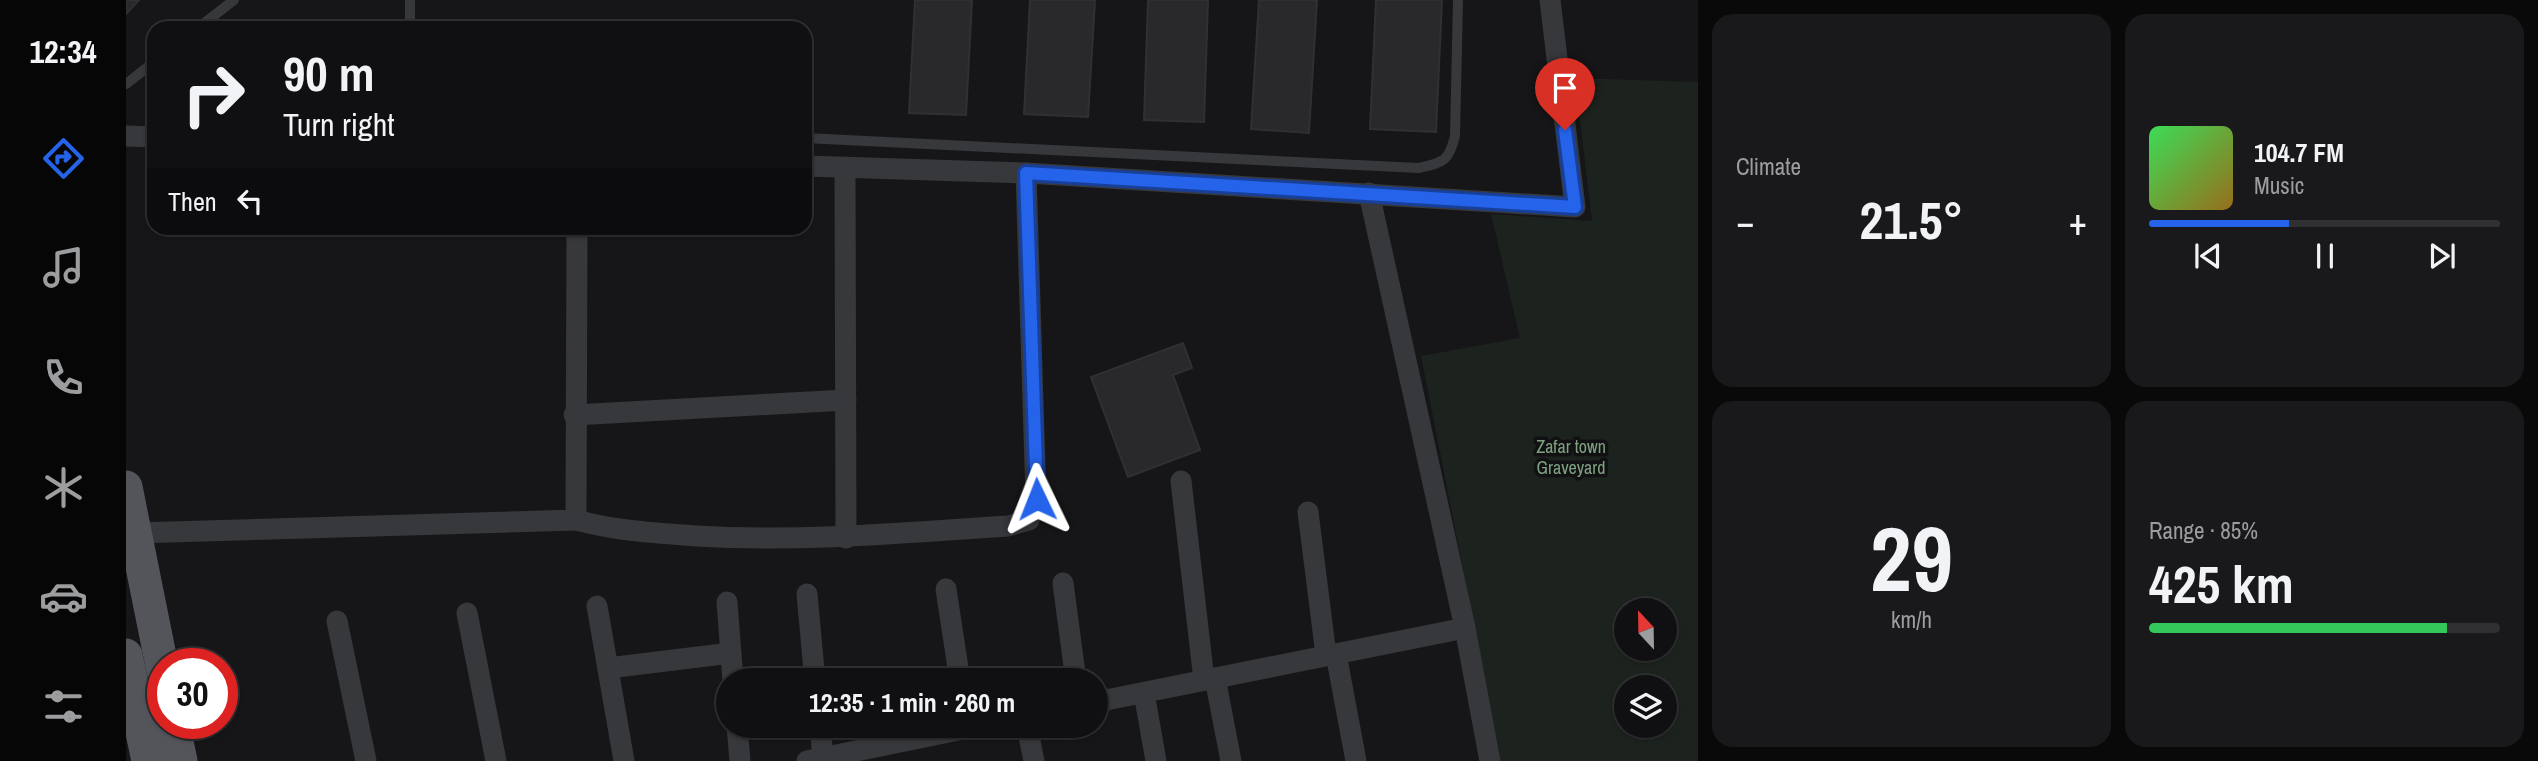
<!DOCTYPE html>
<html lang="en">
<head>
<meta charset="utf-8">
<style>
  :root { --surface:#101012; --page:#19191b; --text:#f1f3f6; --muted:#9c9d9f; --line:#303032; --accent:#2563eb }
  body { margin:0; font-family:"Archivo Narrow",sans-serif; background:var(--page); color:var(--text); height:100vh; display:flex; flex-direction:column; font-size:26px; white-space:nowrap }
  * { box-sizing:border-box; margin:0 }
  p { font-size:23px; color:var(--muted) }
  .icon { flex:none; width:38px; height:38px; fill:none; stroke:currentColor; stroke-width:2; stroke-linecap:round; stroke-linejoin:round }
  .map { position:relative; flex:1; overflow:hidden }
  .sheet { display:flex; flex-direction:column; gap:14px; padding:14px; background:#09090a; width:840px }
  .sheet>* { flex:none }
  .banner { position:absolute; left:21px; top:21px; width:665px; height:214px; border-radius:21px; box-shadow:0 2px 5px #0004,0 0 0 2px var(--line); background:#101012; color:var(--text); overflow:hidden }
  .needle { width:46px; rotate:338deg }
  .controls { position:absolute; left:1488px; top:598px; display:grid; gap:14px }
  .controls a { display:grid; place-items:center; width:63px; height:63px; border-radius:50%; background:var(--surface); box-shadow:0 2px 5px #0004,0 0 0 2px var(--line); font-size:35px }
  .speed { position:absolute; left:21px; top:648px; display:flex; gap:14px; font-size:35px; font-weight:700; text-align:center }
  .speed>* { display:grid; place-content:center; width:91px; height:91px; border-radius:50%; background:var(--surface); box-shadow:0 2px 5px #0004,0 0 0 2px var(--line); line-height:1 }
  .speed .limit { border:10px solid #d22; background:#fff; color:#111 }
  .pin { position:absolute; display:grid; place-items:center; width:60px; height:60px; color:#fff; margin:-72px -30px; border-radius:50% 50% 50% 0; rotate:-45deg; box-shadow:0 0 7px #0007 }
  .pin .icon { rotate:45deg }
  .me { position:absolute; width:77px; margin:-38px; rotate:358deg; stroke-linejoin:round; filter:drop-shadow(0 0 5px #0008) }
  .turn { display:flex; align-items:center; gap:24px; height:147px; padding:0 21px; font-size:32px }
  .turn .icon { width:91px; height:91px; stroke-width:2.5 }
  .turn b { display:block; font-size:49px; line-height:60px }
  .then { display:flex; align-items:center; height:66px; padding:0 21px; background:#0003; gap:14px; font-size:26px }
  .big { font-size:52px; font-weight:700; line-height:1.1 }
  .sheet .card { flex:1; display:flex; flex-direction:column; justify-content:center; gap:10px; min-width:0; padding:0 24px; border-radius:21px; background:var(--page) }
  .sheet .dial { align-items:center; gap:0 }
  .dial b { font-size:91px; line-height:1 }
  .song { display:flex; align-items:center; gap:21px }
  .cover { width:84px; height:84px; border-radius:10px; background:linear-gradient(135deg,hsl(130 70% 55%),hsl(40 70% 35%)) }
  .played { height:7px; border-radius:4px; background:linear-gradient(90deg,var(--accent) 40%,var(--line) 40%) }
  .keys { display:flex; justify-content:space-around; direction:ltr }
  .heat { display:flex; justify-content:space-between; align-items:center; font-size:38px; direction:ltr }
  .charge { height:10px; border-radius:5px; background:linear-gradient(90deg,#34c759 85%,var(--line) 0) }
  .sheet .tiles { flex:1; display:grid; gap:14px; grid-template-columns:repeat(2,1fr) }
  .trip { position:absolute; left:590px; top:668px; width:392px; height:70px; border-radius:35px; background:var(--surface); box-shadow:0 2px 5px #0004,0 0 0 2px var(--line); font-weight:700; line-height:70px; text-align:center }
  main { display:flex; flex:1; min-height:0 }
  .tabs { display:flex; flex-direction:column; width:126px; justify-content:space-around; align-items:center; background:#060607; color:var(--muted) }
  .tabs .icon { width:49px; height:49px }
  .tabs .active { color:var(--accent) }
  .tabs b { font-size:32px; color:var(--text) }
  .map>svg:first-child { display:block }
</style>
</head>
<body>
<main>
<nav class="tabs">
<b>12:34</b>
<svg class="icon active" aria-label="directions" viewBox="0 0 24 24"><path d="M12 3l9 9-9 9-9-9zM9 14v-3h6M13 9l2 2-2 2"/></svg>
<svg class="icon" aria-label="music" viewBox="0 0 24 24"><path d="M9 18V5l10-2v13"/><circle cx="6" cy="18" r="3"/><circle cx="16" cy="16" r="3"/></svg>
<svg class="icon" aria-label="phone" viewBox="0 0 24 24"><path d="M5 4h4l2 5-3 2q2 4 5 5l2-3 5 2v4C11 20 4 13 5 4z"/></svg>
<svg class="icon" aria-label="climate" viewBox="0 0 24 24"><path d="M12 3v18M4 7l16 10M4 17L20 7"/></svg>
<svg class="icon" aria-label="car" viewBox="0 0 24 24"><path d="M5 17H2v-5l4-1 3-4h7l3 4 3 1v5h-3M9 17h6M6 11h13"/><circle cx="7" cy="17" r="2"/><circle cx="17" cy="17" r="2"/></svg>
<svg class="icon" aria-label="filters" viewBox="0 0 24 24"><path d="M4 7h16M4 17h16"/><circle cx="9" cy="7" r="2"/><circle cx="15" cy="17" r="2"/></svg>
</nav>
<div class="map">
<svg width="1572" height="761" viewBox="0 0 1572 761">
  <rect width="100%" height="100%" fill="#161618"/>
  <path fill="#1c221d" fill-rule="evenodd" d="M1449,78l123,4v679h-197l-80,-405 99,-18 -29,-124 101,7zM1500,611h38v38h-38zM1500,688h38v38h-38z"/>
  <g fill="#29292c" stroke="#303034" stroke-width="2">
    <path d="M0,0h13l-13,14z"/>
    <path d="M789,0h57l-6,115 -57,-2z"/>
    <path d="M904,0h65l-7,117 -64,-3z"/>
    <path d="M1022,0h60l-4,122 -60,-2z"/>
    <path d="M1133,0h58l-8,133 -58,-4z"/>
    <path d="M1250,0h66l-6,132 -66,-3z"/>
    <path d="M1057,343l9,25 -19,7 27,75 -72,27 -37,-100z"/>
  </g>
  <g fill="none" stroke-linecap="round" stroke-linejoin="round">
    <g stroke="#37383c" stroke-width="10">
      <path d="M72,28l36,-28"/>
      <path d="M284,28v-28"/>
      <path d="M0,84l28,-22"/>
      <path d="M679,138l614,30c25,-6 30,-7 36,-32l3,-136"/>
    </g>
    <g stroke="#37383c" stroke-width="21">
      <path d="M0,136l28,1"/>
      <path d="M679,166l221,7 549,34 -25,-207"/>
      <path d="M719,168l1,370"/>
      <path d="M1243,193l96,435"/>
      <path d="M448,415l272,-15"/>
      <path d="M1055,481l23,199"/>
      <path d="M1182,512l18,143"/>
      <path d="M450,520c40,11 79,13 121,16 104,6 207,-3 311,-10l21,-6 7,-21 -10,-326"/>
      <path d="M9,533l441,-13 1,-292"/>
      <path d="M937,583l13,98"/>
      <path d="M820,589l14,92"/>
      <path d="M681,594l8,87"/>
      <path d="M601,602l6,79"/>
      <path d="M471,606l27,155"/>
      <path d="M341,613l29,148"/>
      <path d="M211,621l29,140"/>
      <path d="M1210,654l20,107"/>
      <path d="M482,668l123,-15"/>
      <path d="M1089,678l16,83"/>
      <path d="M1018,693l12,68"/>
      <path d="M970,702l369,-74 25,133"/>
      <path d="M611,726l3,35"/>
      <path d="M694,726l3,32"/>
      <path d="M901,726l7,35"/>
      <path d="M681,761l171,-35"/>
    </g>
    <g stroke="#53555b" stroke-width="33">
      <path d="M0,487l37,184"/>
      <path d="M0,655l22,106"/>
      <path d="M47,723l8,38"/>
    </g>
  </g>
  <g fill="none" stroke-linecap="round" stroke-linejoin="round">
    <g stroke="#184099" stroke-width="18">
      <path id="route" d="M911,499l-11,-326 549,34 -10,-77"/>
    </g>
    <use href="#route" stroke="#2563eb" stroke-width="12"/>
  </g>
  <g text-anchor="middle" dominant-baseline="central" stroke-width="7" stroke-linejoin="round" paint-order="stroke">
    <g font-size="18" fill="#80a181" stroke="#111113">
      <text x="1445" y="446">Zafar town<tspan x="1445" dy="21">Graveyard</tspan></text>
    </g>
  </g>
</svg>
<div class="controls">
<a><svg class="needle" viewBox="-14 -14 28 28"><path d="M0-13l5 13h-10z" fill="#e53935"/><path d="M0 13l5-13h-10z" fill="#9c9d9f"/></svg></a>
<a><svg class="icon" aria-label="layers" viewBox="0 0 24 24"><path d="M12 4l9 5-9 5-9-5zM3 14l9 5 9-5"/></svg></a>
</div>
<div class="speed"><div class="limit">30</div></div>
<div class="pin" style="left:1439px;top:130px;background:#d93025"><svg class="icon" aria-label="arrive" viewBox="0 0 24 24"><path d="M6 21V4h12l-3 4 3 4H6"/></svg></div>
<svg class="me" style="left:911px;top:499px" viewBox="-20 -20 40 40"><path d="M0-17L14 15 0 8-14 15z" fill="#2563eb" stroke="#fff" stroke-width="4"/></svg>
<div class="trip">12:35 · 1 min · 260 m</div>
<div class="banner">
<div class="turn"><svg class="icon" aria-label="right" viewBox="0 0 24 24"><path d="M7 20v-9h11M14 6l5 5-5 5"/></svg><div><b>90 m</b>Turn right</div></div>
<div class="then">Then<svg class="icon" aria-label="left" viewBox="0 0 24 24"><path d="M17 20v-9H6M10 6l-5 5 5 5"/></svg></div>
</div>
</div>
<section class="sheet">
<div class="tiles">
<div class="card"><p>Climate</p>
<div class="heat"><a>−</a><b class="big">21.5°</b><a>+</a></div>
</div>
<div class="card">
<div class="song"><i class="cover"></i><div><b>104.7 FM</b><p>Music</p></div></div>
<div class="played"></div>
<div class="keys"><svg class="icon" aria-label="previous" viewBox="0 0 24 24"><path d="M18 5L8 12l10 7zM5 5v14"/></svg><svg class="icon" aria-label="pause" viewBox="0 0 24 24"><path d="M8 5v14M16 5v14"/></svg><svg class="icon" aria-label="next" viewBox="0 0 24 24"><path d="M6 5l10 7-10 7zM19 5v14"/></svg></div>
</div>
<div class="card dial"><b>29</b><p>km/h</p></div>
<div class="card"><p>Range · 85%</p><b class="big">425 km</b><div class="charge"></div></div>
</div>
</section>
</main>
</body>
</html>
